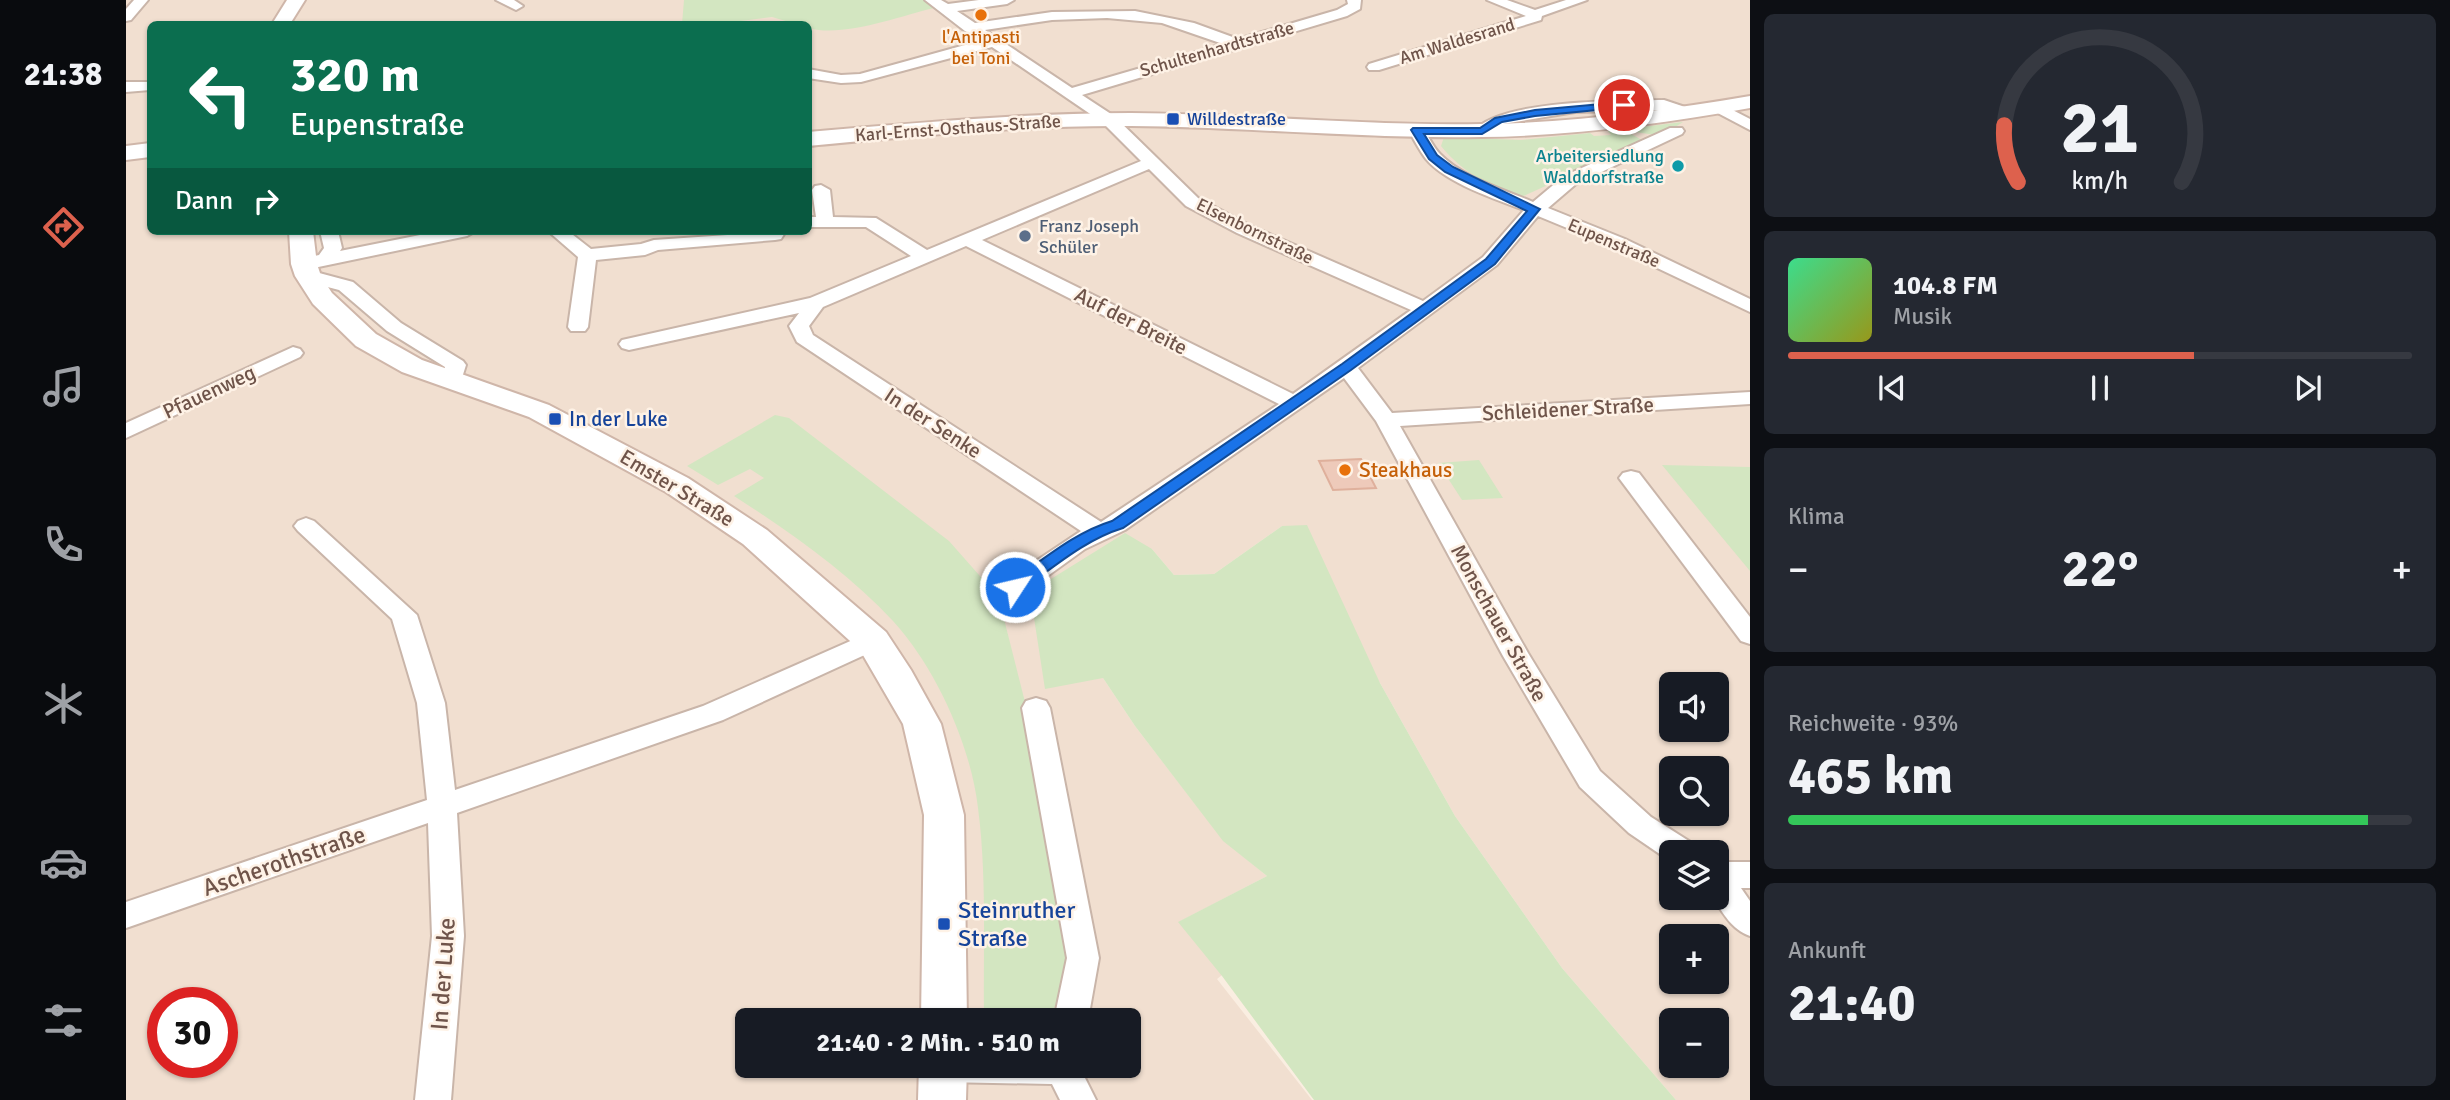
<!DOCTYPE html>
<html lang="de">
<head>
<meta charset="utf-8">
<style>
  :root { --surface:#171b24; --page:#242831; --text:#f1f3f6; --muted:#9ea1a6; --line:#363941; --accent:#dd614d }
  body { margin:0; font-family:Signika,sans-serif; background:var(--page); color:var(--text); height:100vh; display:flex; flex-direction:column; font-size:26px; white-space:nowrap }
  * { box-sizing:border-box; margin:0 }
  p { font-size:23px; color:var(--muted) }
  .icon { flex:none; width:38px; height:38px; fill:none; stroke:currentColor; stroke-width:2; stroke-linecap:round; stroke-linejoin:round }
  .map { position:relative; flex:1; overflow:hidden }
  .drawer { display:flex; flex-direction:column; gap:14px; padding:14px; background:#0d0f14; width:700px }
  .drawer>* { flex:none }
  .top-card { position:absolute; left:21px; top:21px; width:665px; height:214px; border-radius:10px; box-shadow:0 2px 5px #0004; background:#0b6e4f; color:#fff; overflow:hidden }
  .buttons { position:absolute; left:1533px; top:672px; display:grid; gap:14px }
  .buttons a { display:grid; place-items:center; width:70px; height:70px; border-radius:10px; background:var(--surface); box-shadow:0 2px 5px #0004; font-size:35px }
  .speed { position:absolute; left:21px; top:987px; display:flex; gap:14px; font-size:35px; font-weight:700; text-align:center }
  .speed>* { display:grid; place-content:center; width:91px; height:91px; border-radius:50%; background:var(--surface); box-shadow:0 2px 5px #0004; line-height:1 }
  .speed .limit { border:10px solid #d22; background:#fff; color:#111 }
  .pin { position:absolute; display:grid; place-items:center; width:60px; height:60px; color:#fff; margin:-30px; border:4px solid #fff; border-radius:50%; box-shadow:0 2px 7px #0007 }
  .me { position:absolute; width:77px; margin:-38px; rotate:55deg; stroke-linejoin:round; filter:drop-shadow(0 0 5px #0008) }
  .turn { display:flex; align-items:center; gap:24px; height:147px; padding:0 28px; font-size:32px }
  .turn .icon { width:91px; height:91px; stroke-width:2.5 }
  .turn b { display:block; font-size:49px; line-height:60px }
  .then { display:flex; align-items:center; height:66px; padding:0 28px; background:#0003; gap:14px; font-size:26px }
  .big { font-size:52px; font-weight:700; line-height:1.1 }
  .drawer .widget { flex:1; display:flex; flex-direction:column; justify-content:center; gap:10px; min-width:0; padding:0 24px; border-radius:10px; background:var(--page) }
  .drawer .dial { align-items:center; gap:0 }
  .dial svg { height:182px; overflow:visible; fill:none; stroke:var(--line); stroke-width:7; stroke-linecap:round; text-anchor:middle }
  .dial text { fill:var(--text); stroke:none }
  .song { display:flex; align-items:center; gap:21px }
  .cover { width:84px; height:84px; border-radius:10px; background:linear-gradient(135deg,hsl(150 70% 55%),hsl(60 70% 35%)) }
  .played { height:7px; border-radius:4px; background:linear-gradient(90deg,var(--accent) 65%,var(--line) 65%) }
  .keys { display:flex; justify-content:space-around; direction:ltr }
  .heat { display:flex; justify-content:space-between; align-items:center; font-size:38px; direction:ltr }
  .charge { height:10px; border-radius:5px; background:linear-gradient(90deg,#34c759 93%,var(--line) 0) }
  .trip { position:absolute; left:609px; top:1008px; width:406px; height:70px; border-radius:10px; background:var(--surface); box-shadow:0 2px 5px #0004; font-weight:700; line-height:70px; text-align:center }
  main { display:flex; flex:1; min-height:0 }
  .tabs { display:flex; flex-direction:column; width:126px; justify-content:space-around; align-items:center; background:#090b0e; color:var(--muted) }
  .tabs .icon { width:49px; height:49px }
  .tabs .selected { color:var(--accent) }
  .tabs b { font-size:32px; color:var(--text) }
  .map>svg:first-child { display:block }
</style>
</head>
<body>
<main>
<nav class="tabs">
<b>21:38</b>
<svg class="icon selected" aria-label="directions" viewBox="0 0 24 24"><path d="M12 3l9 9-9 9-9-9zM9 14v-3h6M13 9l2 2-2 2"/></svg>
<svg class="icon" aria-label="music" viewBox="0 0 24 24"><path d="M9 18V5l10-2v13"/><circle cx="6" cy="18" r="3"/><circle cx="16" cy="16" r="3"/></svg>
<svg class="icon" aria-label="phone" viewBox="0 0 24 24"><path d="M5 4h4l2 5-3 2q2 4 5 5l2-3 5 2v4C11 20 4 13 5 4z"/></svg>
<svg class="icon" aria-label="climate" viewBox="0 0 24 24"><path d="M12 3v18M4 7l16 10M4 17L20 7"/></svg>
<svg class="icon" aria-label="car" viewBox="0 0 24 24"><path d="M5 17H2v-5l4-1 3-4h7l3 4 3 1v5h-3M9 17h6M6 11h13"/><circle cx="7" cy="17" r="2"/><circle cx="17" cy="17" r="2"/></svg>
<svg class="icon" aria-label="filters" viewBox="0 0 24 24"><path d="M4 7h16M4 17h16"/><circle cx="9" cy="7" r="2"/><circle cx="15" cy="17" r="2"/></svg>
</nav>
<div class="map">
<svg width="1624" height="1100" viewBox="0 0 1624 1100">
  <rect width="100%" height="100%" fill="#faeee1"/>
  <path fill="#f1dfd0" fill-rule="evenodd" d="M0,0h1624v1100h-74l-114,-132 -107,-152 -75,-133 -98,-157 -68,48 -40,1 -22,-26 -49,129 32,48 88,114 44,36 -88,46 43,53 -5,4 95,121h-1186zM24,24h658v207h-658zM1545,684h46v46h-46zM1545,768h46v46h-46zM1545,852h46v46h-46zM1545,936h46v46h-46zM37,1003h59v59h-59zM621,1020h382v46h-382zM1545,1020h46v46h-46z"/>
  <g fill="#d3e6c1">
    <path d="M558,0h239l11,8c-34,8 -92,30 -125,20l-1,-4h-12l-24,-7 -55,7h-35z"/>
    <path d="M1557,122l-22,14 -25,-4 -5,2 11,6 -1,3 -122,55c-31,-13 -57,-26 -78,-52l3,-9 77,3 69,-7 4,3 17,-1 -3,-4z"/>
    <path d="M649,415l14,3 160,123 38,43 17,35 22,87 12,99 29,150 -11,50 -7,12 -61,2 -4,-3c-1,-68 3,-140 -6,-208 -7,-62 -42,-140 -85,-187 -45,-48 -103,-89 -159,-125l30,-18 -14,-9 -32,16 -31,-19z"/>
    <path d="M1353,460l24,38 -41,2 -24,-37z"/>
    <path d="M1536,465l88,2v104z"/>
    <path d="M1181,525l73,158 75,133 107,152 114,132h-362l-92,-124 -44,-54 89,-46 -44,-35 -88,-115 -32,-48 -58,11 -15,-97 95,-59 27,16 22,26 40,-1 68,-48z"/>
  </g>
  <path fill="#eecaba" stroke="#dfb09c" stroke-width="2" d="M1235,459l15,29 -43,2 -14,-29z"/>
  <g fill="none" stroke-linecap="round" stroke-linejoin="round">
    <g stroke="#c9b5a9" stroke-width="4">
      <g id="street">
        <path d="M8,0h14l-17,20 -5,1v-12z"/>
        <path d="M370,0h18l9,6 -7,4z"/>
        <path d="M799,0h16l7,4 31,-4h35l-7,4 -50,7 18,12 77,-11 83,-1 59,12 44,16 99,-29 11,-6 -1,-4h14l-1,9 -13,7 -265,79 32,21 84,82 51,27 174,76 60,-44 41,-47c-29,-11 -78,-27 -98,-51 -7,-9 -12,-20 -18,-29l2,-3h12c6,8 11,20 18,27 23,24 63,35 93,48l31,-26 106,-48h12l2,3 -2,3 -106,50 -28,24 77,31 125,60v13l-137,-65 -75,-31 -41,49 -139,103 34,45 358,-21v12l-350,22 128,227 72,118 51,46 41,26 4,9h-25l-1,9 -41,-28 -49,-46 -77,-131 -127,-235 -32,-43 -219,152 -40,19 -61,44 -9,2 -9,-2 -4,-6 4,-6 75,-50 -284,-189 -8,-16 10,-13 -170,37 -7,-2 -3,-4 3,-4 188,-42 101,-42 -45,-29h-58v-10h8l-4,-27 3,-4 6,-1 9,5 3,27 43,1 51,32 214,-89 -39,-39 -110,-75 -131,35 -20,1 -33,-5v-9l33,6 19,-1 123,-34 -18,-9zM981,18l55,5 61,21 -151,44 -87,-58 67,-10zM1023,169l37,37 51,27 174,77 -118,84 -311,-154zM840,246l313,158 -178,118 -288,-187 -4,-9 14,-19z"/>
        <path d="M1361,0h20l28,10 31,-10h21l-45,16 -1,4 -162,50h-10l-2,-3 2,-3 157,-48z"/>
        <path d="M0,82h24v8l-24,2z"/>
        <path d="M1538,100l27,9 2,3 -8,5 -22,-7 -88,2 -72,12 -21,12 -8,-5c27,-32 148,-30 190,-31z"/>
        <path d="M1591,102l33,17v11l-38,-20 -3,-3z"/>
        <path d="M194,231h18l4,17 -2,3 100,-20h36l-9,5 -163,34 -7,-2 -2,-4 2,-4 22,-5 5,-7z"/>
        <path d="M422,231h20l23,18 50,-5 13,-4 132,-9 -5,8 -6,1 -117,10 -13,5 -49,5 -8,67 -3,4h-14l-3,-4 10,-70z"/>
        <path d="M182,270l45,12 48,41 62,38 3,4 -6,19h-14l-4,-4 3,-13 -58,-36 -48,-41 -38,-10 -2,-4 2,-4z"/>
        <path d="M167,347l7,2 3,4 -3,4 -174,81v-15z"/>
        <path d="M1505,471l8,2 111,144v27l-9,-3 -122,-163 4,-5z"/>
        <path d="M180,518l8,3 103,94 28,88 10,87 248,-84 161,-71 9,-3 9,3 4,6 -4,6 -159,73 -266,93 7,123 -13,164h-36l17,-164 -4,-113 -302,105v-26l301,-102 -10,-97 -25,-84 -94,-88 -4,-5 4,-5z"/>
        <path d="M910,698l10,3 4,7 49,250 -11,62h-34l13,-62 -45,-250 4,-7z"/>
        <path d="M1591,862h33v26h-9l9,13v35c-19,-7 -26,-22 -37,-38h4z"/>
        <path d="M799,1066h154l17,34h-36l-8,-16 -109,-2 -12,-5z"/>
      </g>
    </g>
    <g stroke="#cfb6a9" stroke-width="4">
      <g id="secondary">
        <path d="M161,0h18l-15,24h-18z"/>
        <path d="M1624,96v12c-89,16 -178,28 -269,29 -116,2 -233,-10 -350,-11 -107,-1 -215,10 -323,20v-14c108,-9 216,-19 323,-19 117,1 234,13 350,11 91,-1 180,-13 269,-28z"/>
        <path d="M24,143v14l-24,3v-14z"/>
        <path d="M163,231h24l4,33 4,12 11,17 44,41 46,26 127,45 139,73 79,52 119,102 25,38 30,54 23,91 3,205h-46l3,-205 -21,-91 -43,-74 -117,-106 -77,-52 -137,-75 -127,-45 -46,-26 -43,-42 -18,-28 -4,-12z"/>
        <path d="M793,1066h48l-1,34h-48z"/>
      </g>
    </g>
    <use href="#street" fill="#fff" fill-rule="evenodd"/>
    <use href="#secondary" fill="#fff" fill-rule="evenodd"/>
  </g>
  <path fill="#1a73e8" stroke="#114b97" stroke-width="2" d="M1498,102l4,1v4l-93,9 -33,6 -20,12h-58l13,21 16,12 87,42 -45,55 -144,106 -228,158c-39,12 -70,40 -103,63h-11l-3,-4 3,-4c33,-22 64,-50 103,-62l230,-157 144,-105 41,-48 -82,-39 -16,-13 -18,-29 2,-2h67l15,-10 40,-8z"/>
  <g fill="#e8710a" stroke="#fef2e6" stroke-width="2.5">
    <circle cx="855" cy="15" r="7"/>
    <circle cx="1219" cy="470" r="7"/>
  </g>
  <g fill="#1a4fb4" stroke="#fef2e6" stroke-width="2.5">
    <rect x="1040" y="112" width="14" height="14" rx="3.5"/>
    <rect x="422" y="412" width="14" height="14" rx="3.5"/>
    <rect x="811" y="917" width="14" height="14" rx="3.5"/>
  </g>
  <circle fill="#0f9aa8" stroke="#fef2e6" stroke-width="2.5" cx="1552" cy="166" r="7"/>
  <circle fill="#5c6f8a" stroke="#fef2e6" stroke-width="2.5" cx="899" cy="236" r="7"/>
  <g text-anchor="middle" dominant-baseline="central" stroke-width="5" stroke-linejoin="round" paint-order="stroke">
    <g font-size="18" fill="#c56008" stroke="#fef2e6">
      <text x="855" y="37">l'Antipasti<tspan x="855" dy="21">bei Toni</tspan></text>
    </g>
    <g font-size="18" fill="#6f544a" stroke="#fef2e6">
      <text transform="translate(1331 41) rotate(-17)">Am Waldesrand</text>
      <text transform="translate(1091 49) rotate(-16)">Schultenhardtstraße</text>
      <text transform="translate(832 128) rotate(-4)">Karl-Ernst-Osthaus-Straße</text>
      <text transform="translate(1129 231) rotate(26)">Elsenbornstraße</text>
      <text transform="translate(1488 243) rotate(23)">Eupenstraße</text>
    </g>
    <g font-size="18" fill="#164399" stroke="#fef2e6" text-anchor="start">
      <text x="1061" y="119">Willdestraße</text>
    </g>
    <g font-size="18" fill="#0d838f" stroke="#fef2e6" text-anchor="end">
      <text x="1538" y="156">Arbeitersiedlung<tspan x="1538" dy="21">Walddorfstraße</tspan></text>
    </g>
    <g font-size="18" fill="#4e5e75" stroke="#fef2e6" text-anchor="start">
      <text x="913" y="226">Franz Joseph<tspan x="913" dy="21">Schüler</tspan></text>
    </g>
    <g font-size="21" fill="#6f544a" stroke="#fef2e6">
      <text transform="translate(1005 321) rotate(27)">Auf der Breite</text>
      <text transform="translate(83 392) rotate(-25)">Pfauenweg</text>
      <text transform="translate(1442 409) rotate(-3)">Schleidener Straße</text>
      <text transform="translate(807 423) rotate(33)">In der Senke</text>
      <text transform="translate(551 488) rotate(31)">Emster Straße</text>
      <text transform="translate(1373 623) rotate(61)">Monschauer Straße</text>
    </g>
    <g font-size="21" fill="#164399" stroke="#fef2e6" text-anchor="start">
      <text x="443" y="419">In der Luke</text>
    </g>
    <g font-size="21" fill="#c56008" stroke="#fef2e6" text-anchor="start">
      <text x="1233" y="470">Steakhaus</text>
    </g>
    <g font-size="24" fill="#6f544a" stroke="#fef2e6">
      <text transform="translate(158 861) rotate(-19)">Ascherothstraße</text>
      <text transform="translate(317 974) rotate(-86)">In der Luke</text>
    </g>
    <g font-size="24" fill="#164399" stroke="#fef2e6" text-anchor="start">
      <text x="832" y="910">Steinruther<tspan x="832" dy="28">Straße</tspan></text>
    </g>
  </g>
</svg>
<div class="buttons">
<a><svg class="icon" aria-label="sound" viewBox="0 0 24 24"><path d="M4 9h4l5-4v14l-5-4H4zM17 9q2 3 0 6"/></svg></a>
<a><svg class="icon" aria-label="search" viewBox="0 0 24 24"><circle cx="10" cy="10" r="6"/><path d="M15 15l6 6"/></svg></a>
<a><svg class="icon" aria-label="layers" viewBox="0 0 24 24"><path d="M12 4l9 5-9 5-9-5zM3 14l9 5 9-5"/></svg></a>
<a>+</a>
<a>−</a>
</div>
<div class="speed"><div class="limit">30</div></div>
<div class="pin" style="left:1498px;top:105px;background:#d93025"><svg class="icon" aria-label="arrive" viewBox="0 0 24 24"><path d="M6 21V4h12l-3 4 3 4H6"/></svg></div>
<svg class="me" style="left:889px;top:587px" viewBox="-20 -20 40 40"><circle r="17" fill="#1a73e8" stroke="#fff" stroke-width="3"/><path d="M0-11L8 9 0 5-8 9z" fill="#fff"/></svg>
<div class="trip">21:40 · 2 Min. · 510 m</div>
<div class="top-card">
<div class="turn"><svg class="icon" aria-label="left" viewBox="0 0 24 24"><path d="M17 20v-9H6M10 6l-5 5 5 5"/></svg><div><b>320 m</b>Eupenstraße</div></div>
<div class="then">Dann<svg class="icon" aria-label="right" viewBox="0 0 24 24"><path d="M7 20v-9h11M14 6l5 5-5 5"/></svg></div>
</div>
</div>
<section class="drawer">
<div class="widget dial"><svg viewBox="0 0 100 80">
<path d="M14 69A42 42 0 1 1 86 69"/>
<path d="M14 69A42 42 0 0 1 8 44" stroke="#dd614d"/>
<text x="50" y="56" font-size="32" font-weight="700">21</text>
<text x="50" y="72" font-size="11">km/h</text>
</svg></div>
<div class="widget">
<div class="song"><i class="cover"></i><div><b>104.8 FM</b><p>Musik</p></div></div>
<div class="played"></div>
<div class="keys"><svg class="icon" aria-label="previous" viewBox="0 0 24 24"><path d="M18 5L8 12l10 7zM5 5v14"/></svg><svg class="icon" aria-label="pause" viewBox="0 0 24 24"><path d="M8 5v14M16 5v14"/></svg><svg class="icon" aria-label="next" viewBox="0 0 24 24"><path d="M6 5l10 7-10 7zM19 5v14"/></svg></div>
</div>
<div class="widget"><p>Klima</p>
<div class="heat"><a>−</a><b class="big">22°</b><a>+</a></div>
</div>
<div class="widget"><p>Reichweite · 93%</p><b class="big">465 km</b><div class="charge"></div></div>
<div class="widget"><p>Ankunft</p><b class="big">21:40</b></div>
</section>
</main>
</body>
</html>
